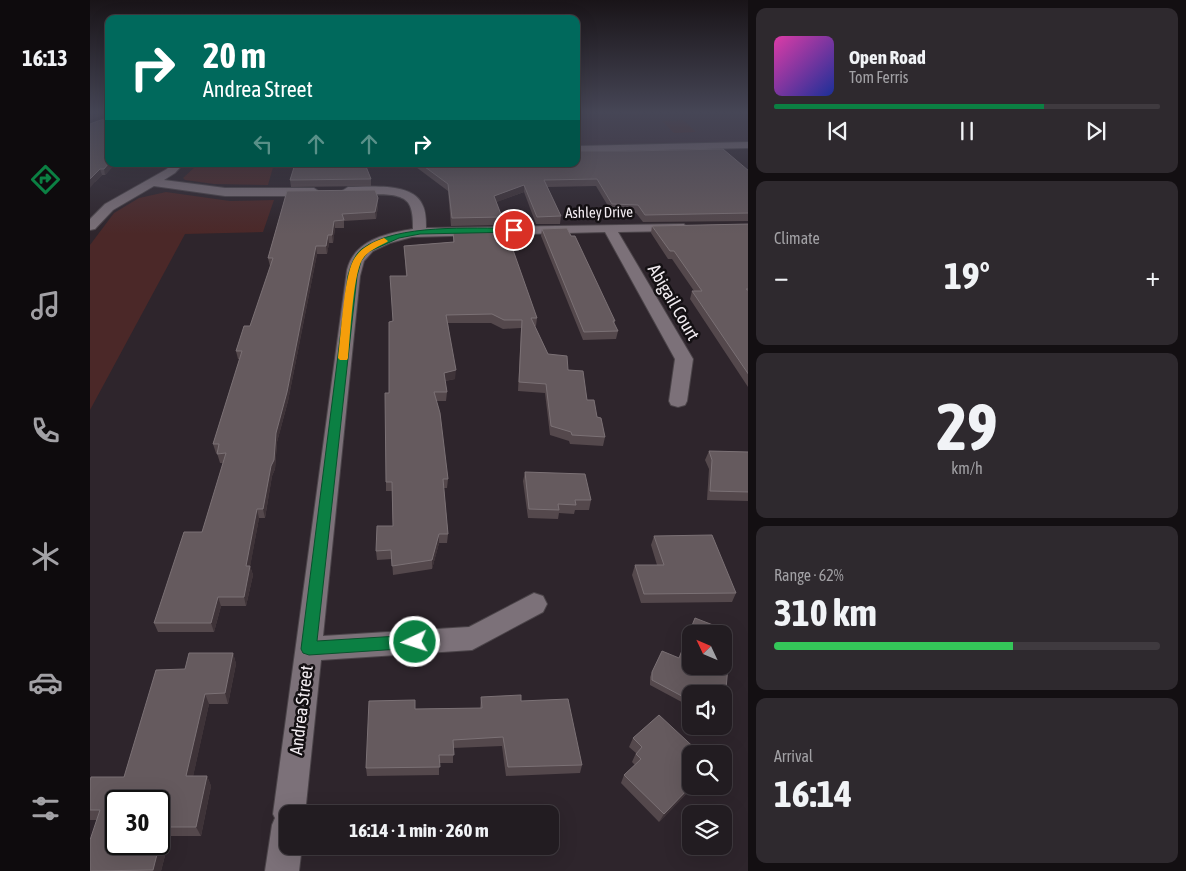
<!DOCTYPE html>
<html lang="en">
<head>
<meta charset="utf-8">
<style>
  :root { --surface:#221c21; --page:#2e292e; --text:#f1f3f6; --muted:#a2a1a5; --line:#3f3a3f; --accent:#0b8043 }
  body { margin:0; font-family:"Asap Condensed",sans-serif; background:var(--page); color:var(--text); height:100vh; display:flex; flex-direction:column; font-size:19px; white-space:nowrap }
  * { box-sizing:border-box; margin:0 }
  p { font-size:16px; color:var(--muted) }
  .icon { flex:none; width:28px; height:28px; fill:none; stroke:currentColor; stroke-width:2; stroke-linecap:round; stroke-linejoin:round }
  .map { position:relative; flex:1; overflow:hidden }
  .side { display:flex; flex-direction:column; gap:8px; padding:8px; background:#130f12; width:438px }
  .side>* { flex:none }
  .banner { position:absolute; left:15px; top:15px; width:475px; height:152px; border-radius:10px; box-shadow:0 5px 20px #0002,0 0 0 1px var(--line); background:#00695c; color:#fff; overflow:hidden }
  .needle { width:32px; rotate:314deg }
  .tools { position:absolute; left:592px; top:625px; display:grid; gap:10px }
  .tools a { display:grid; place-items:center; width:50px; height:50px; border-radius:10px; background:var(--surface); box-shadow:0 5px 20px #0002,0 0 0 1px var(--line); font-size:25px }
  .speed { position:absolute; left:15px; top:790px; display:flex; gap:10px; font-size:25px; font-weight:700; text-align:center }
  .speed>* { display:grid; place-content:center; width:65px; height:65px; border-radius:50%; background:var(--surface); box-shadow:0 5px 20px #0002,0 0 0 1px var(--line); line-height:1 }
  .speed .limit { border:2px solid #111; border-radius:8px; background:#fff; color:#111 }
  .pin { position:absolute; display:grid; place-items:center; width:42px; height:42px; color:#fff; margin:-21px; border:2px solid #fff; border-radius:50%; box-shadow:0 1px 5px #0007 }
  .me { position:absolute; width:55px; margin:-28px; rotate:266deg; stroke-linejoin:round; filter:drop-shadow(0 0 4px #0008) }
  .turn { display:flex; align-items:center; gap:18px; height:105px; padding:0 15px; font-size:22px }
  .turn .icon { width:65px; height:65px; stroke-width:2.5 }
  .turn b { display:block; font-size:35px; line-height:42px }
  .lanes { display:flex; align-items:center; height:48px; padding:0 15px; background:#0003; justify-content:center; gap:25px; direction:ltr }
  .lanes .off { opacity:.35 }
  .big { font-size:38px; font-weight:700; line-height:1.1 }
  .side .widget { flex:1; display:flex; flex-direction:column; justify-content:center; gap:8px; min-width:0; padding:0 18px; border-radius:10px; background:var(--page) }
  .side .dial { align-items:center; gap:0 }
  .dial b { font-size:65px; line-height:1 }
  .song { display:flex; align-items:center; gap:15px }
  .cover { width:60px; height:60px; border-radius:8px; background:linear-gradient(135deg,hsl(320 70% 55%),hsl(230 70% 35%)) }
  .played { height:5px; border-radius:2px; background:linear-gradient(90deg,var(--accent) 70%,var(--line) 70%) }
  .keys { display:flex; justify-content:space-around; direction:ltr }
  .heat { display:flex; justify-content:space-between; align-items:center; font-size:28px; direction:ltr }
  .charge { height:8px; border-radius:4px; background:linear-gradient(90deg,#34c759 62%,var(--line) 0) }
  .trip { position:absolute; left:189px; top:805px; width:280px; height:50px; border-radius:10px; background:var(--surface); box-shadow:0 5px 20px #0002,0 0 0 1px var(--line); font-weight:700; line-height:50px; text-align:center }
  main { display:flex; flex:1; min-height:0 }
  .dock { display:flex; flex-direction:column; width:90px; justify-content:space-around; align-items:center; background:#0e0b0d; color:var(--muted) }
  .dock .icon { width:35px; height:35px }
  .dock .current { color:var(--accent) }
  .dock b { font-size:22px; color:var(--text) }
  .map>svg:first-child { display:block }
</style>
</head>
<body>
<main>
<nav class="dock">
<b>16:13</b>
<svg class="icon current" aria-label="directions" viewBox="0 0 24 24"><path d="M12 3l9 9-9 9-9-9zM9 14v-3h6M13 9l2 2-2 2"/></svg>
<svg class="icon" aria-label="music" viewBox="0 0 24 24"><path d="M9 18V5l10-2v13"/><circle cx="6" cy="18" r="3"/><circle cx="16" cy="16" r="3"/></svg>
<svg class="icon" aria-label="phone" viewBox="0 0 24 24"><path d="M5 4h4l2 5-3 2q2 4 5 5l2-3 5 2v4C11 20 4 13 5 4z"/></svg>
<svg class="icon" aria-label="climate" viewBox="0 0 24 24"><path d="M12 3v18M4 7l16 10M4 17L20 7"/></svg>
<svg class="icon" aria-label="car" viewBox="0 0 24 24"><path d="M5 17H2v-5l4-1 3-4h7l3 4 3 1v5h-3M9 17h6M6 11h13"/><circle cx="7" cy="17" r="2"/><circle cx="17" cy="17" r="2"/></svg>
<svg class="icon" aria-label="filters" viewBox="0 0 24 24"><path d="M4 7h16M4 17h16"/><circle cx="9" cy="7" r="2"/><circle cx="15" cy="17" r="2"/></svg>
</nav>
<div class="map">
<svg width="659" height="871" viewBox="0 0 659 871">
  <rect width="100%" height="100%" fill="#2e252c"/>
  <path fill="#3c2e39" d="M486,112h172v30l-172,3z"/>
  <g fill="#4b2828">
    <path d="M593,120l13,12 -22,1 -12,-12z"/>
    <path d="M108,164h76l-6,21 -54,-1 -29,-4 -2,-2z"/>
    <path d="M76,192l64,9 44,-1 -11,32 -78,2 -95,176v-165l24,-32 25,-15z"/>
  </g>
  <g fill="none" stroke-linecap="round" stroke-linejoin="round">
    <g stroke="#4b4449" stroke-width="2">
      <g id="street">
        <path d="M659,142v6l-173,4v-6z"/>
        <path d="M81,164h12l-8,9 -11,7 61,8h89l6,4 -6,4h-89l-71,-10 -41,24 -18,19 -5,1v-11l15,-15 62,-35z"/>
        <path d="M258,187c20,0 64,-5 74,17 4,7 4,16 4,24l258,-4 2,3 -7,4 -61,1 75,127 -6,42 -2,4 -7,2 -7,-2 -2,-4 6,-42 -70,-127 -193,5 -22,6 -17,8 -9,10 -4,15 -37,360 146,-9 65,-34 9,3 4,8 -4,8 -71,38 -151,10 -16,154h-17v32h14l-3,25h-34l7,-46 3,-7 -2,-4 74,-544c7,-30 40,-37 66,-41 0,-7 0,-16 -3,-23 -8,-19 -50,-8 -66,-12l-2,-3z"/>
      </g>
    </g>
    <use href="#street" fill="#7c7179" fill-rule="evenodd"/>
  </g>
  <g fill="#54484c">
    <path d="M533,112h20l-7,3z"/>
    <path d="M0,124l19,40h6l-10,11h-3l-7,7z"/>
    <path d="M322,164h164l173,7v50l-106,1 -7,-9 -25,-2 -15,-25 -49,1 14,29 -1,8h-24l-12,-32 -28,10 6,15 -1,8 -50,1 -3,-35z"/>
    <path d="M281,179v7l-80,1 -1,-7z"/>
    <path d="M197,191l91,7v8l-2,13 -32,2v7h-9l-2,15h-4l-2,11h-10l-29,147 -11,41 -2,27 -3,7 -7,42h-6l-9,48 3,9 -7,31h-25l-7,26h-56l-4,-9 48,-91 22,-69h-4l-3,-10h-1l-3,-9 27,-85h-2l-2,-8 14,-25 21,-60h-1l-2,-8z"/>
    <path d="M659,224v163h-1l-58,-88 2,-8h2l-22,-32h-4l-17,-26 1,-7z"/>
    <path d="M452,229l73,92 -1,3 4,7 -2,8 -33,1 -42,-104z"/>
    <path d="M363,231l84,87 -1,8h-1l13,28 20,16 29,47 8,20 -2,9 -33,-2 -1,-3 -19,-6 -5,-42 -27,-2 3,-63 -18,1 -12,-6h-43l7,56 -10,2 2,11 -1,9h-10l12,78 -1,9h-3l4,46 -1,9h-8l-7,26 -39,6 -1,-16 -15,1 -1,-9 17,-25 -1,-35h-6v-9l7,-161 13,-45 -2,-30 49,-4z"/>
    <path d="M619,451l40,1v49l-42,-1 2,-31 -4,-9z"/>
    <path d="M435,472l66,28 -2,10h-14l-1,4 -15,-1 -1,6 -30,-1 -5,-37z"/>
    <path d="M564,536l82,57 -4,9 -91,1 -9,-28 3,-10h22l-6,-20z"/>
    <path d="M143,653l3,11 -8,40h-19l-16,72h14l4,10 -10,50h-31l-9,35h-71l7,-51h-7v-39l34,-4 61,-108z"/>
    <path d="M562,672l74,17 -3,5h-32v13l-41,-22v-8z"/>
    <path d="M391,697l40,4 61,64 -2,8 -74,3 -4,-30 -49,2v15h-14v12l-72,1 -1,-8 49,-59 65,-1z"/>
    <path d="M543,738l58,48h3l-35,36 -38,-39 3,-8 11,-10 -3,-3 4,-9 -7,-6z"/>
  </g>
  <g fill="#3e3338">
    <path d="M4,112h14v1l-18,7v-6z"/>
    <path d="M547,112h6l-7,3z"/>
    <path d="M19,163v1h6l-10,11 -1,-6z"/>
    <path d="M10,169l2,6 -7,7 -5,6v-9z"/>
    <path d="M434,185v7l-30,11v-7z"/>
    <path d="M288,198v8l-2,13 -1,-7z"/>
    <path d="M244,221l1,7 -2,15 -1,-8z"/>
    <path d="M238,235l1,8 -2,11 -1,-8z"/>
    <path d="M226,246l1,8 -29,147 -11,41 -2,27 -3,7 -7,42 -2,-9 13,-76z"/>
    <path d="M366,370l-1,9 -11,2v-8z"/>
    <path d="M167,509l2,9 -10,55 1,-7 3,9 -7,31 -2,-9 2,-31z"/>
    <path d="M349,534v9l-7,26v-9z"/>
    <path d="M128,597l3,9 -7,26 -3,-9z"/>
    <path d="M143,653l3,11 -8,40 -3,-11z"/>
    <path d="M115,694l4,10 -18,82 -5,-10z"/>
    <path d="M117,776l4,10 -10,50 -5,-9z"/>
    <path d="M601,786h3l-35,36 5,-8z"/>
    <path d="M74,827l6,9 -9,35h-7l-1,-1z"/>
  </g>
  <g fill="#655a5e" stroke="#7b7175" fill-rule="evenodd">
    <path d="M19,117v46l-5,6h-4l-10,10v-55z"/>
    <path d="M633,149l26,22v42l-104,2 -7,-10 -26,-1 -15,-25 -53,1 17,36 -24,1 -13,-32 -30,11 8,21 -50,1 -4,-34 -27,-20h155v-13h53z"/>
    <path d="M205,164h70l6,15 -81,1z"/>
    <path d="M285,190l3,8 -3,14 -33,2 2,6 -10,1 -2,14h-4l-2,11h-10l-29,146 -11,41 -2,27 -3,6 -8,43h-6l-11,57h4l-6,31h-26l-7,26h-57l30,-91h18l24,-79 -9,1 2,-10h-6l29,-93h-6l8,-25h6l23,-68h-5l19,-67z"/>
    <path d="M659,224v65h-3l3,2v84l-57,-84h10l-28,-40h-4l-18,-25z"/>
    <path d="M477,228l4,8h4l40,85h-2l5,10 -34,1 -42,-103z"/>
    <path d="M416,230l31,88h-6l17,36 19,2 1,14 15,1 4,29h7l3,17 4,1 4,19 -33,-2 -1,-3 -20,-6 -5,-42 -27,-2 3,-62h-18l-12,-6 -46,1 10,55 -12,3 3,19h-13l6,21 8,66h-5l5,55h-9l-7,26 -40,6 -1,-16 -15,1 1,-25h16l-1,-44h-6l-1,-89h4v-71l4,-1 -3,-45h17l-3,-30 50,-4 -1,-11z"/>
    <path d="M619,451l40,1v40l-39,-1 2,-31z"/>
    <path d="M435,472l60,2 6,26h-16l1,5 -18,-1 1,6 -30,-1z"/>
    <path d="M622,535l24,58 -92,1 -9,-29h29l-10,-29z"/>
    <path d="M605,618l36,14 -5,57 -4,-1 -1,6h-30v7l-39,-21v-8l10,-21 17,7zM601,634h33v32h-33z"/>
    <path d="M99,653h44l-8,40 -20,1 -19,82h21l-11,51h-32l-11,43 -63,1v-31l10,-30h-10v-29l1,-4h33l32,-107 29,-1zM26,801h43v43h-43z"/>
    <path d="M431,695v6l47,-2 14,66 -74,2 -5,-30 -50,3 1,15h-15l1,12 -74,1 3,-67 46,-1v9l67,-1 -1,-11z"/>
    <path d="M569,715l42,39h-10v32l-27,28 -40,-39 17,-16 -5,-5 6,-7 -9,-9z"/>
  </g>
  <linearGradient id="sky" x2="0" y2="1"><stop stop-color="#191418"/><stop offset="0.48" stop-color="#464656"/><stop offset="1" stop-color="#464656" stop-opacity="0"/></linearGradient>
  <rect width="659" height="234" fill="url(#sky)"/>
  <path fill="#0b8043" stroke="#07532c" d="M424,228l3,1v3l-97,2 -21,4 -31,14 -7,9 -4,15 -40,365 98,-6 5,2 2,5 -2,4 -5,2 -106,7 -6,-2 -2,-4 47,-373c3,-10 6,-21 14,-27 35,-26 110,-20 152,-21z"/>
  <path fill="#f59e0b" d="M294,238l4,3 -1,1c-9,5 -20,9 -25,18 -9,15 -12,78 -14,98l-1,2h-7l-2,-2c3,-22 6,-80 15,-97 6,-12 19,-19 31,-23z"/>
  <g text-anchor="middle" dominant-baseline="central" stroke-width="5" stroke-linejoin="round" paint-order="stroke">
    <g font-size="15" fill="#f3edf2" stroke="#141013">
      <text transform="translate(509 212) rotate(-1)">Ashley Drive</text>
    </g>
    <g font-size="18" fill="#f3edf2" stroke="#141013">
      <text transform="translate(584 302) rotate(60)">Abigail Court</text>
      <text transform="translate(211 710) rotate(-83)">Andrea Street</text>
    </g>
  </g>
</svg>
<div class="tools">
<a><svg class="needle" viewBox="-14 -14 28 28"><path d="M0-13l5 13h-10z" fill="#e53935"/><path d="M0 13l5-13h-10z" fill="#a2a1a5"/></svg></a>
<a><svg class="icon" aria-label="sound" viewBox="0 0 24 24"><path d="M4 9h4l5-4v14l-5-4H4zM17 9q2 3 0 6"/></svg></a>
<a><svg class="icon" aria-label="search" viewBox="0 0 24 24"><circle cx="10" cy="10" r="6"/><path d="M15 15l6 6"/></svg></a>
<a><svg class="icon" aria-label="layers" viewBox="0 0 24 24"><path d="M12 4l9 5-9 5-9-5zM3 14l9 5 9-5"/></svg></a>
</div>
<div class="speed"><div class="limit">30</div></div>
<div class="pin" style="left:424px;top:230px;background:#d93025"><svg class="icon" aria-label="arrive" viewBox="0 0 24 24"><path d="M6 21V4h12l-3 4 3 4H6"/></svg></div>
<svg class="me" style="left:325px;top:642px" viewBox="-20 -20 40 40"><circle r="17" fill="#0b8043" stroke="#fff" stroke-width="3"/><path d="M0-11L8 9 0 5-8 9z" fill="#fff"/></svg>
<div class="trip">16:14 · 1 min · 260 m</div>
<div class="banner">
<div class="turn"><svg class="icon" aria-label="right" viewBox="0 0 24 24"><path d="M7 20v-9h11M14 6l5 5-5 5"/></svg><div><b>20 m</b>Andrea Street</div></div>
<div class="lanes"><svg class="icon off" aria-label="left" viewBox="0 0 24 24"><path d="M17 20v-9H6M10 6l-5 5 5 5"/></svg><svg class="icon off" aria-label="ahead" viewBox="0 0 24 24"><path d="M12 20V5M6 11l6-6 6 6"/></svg><svg class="icon off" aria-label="ahead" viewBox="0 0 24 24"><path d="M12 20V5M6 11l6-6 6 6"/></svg><svg class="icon" aria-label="right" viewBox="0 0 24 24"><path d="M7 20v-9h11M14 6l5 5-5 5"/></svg></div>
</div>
</div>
<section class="side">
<div class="widget">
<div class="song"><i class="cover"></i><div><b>Open Road</b><p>Tom Ferris</p></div></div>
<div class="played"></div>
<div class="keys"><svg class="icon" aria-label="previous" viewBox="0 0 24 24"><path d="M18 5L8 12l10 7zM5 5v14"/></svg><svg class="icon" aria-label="pause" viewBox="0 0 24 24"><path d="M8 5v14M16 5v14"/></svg><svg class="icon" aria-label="next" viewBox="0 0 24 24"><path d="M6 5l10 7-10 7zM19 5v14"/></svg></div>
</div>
<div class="widget"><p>Climate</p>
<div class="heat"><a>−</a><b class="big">19°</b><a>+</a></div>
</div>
<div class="widget dial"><b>29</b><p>km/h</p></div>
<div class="widget"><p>Range · 62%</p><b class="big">310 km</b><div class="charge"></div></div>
<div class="widget"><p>Arrival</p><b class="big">16:14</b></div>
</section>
</main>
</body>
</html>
